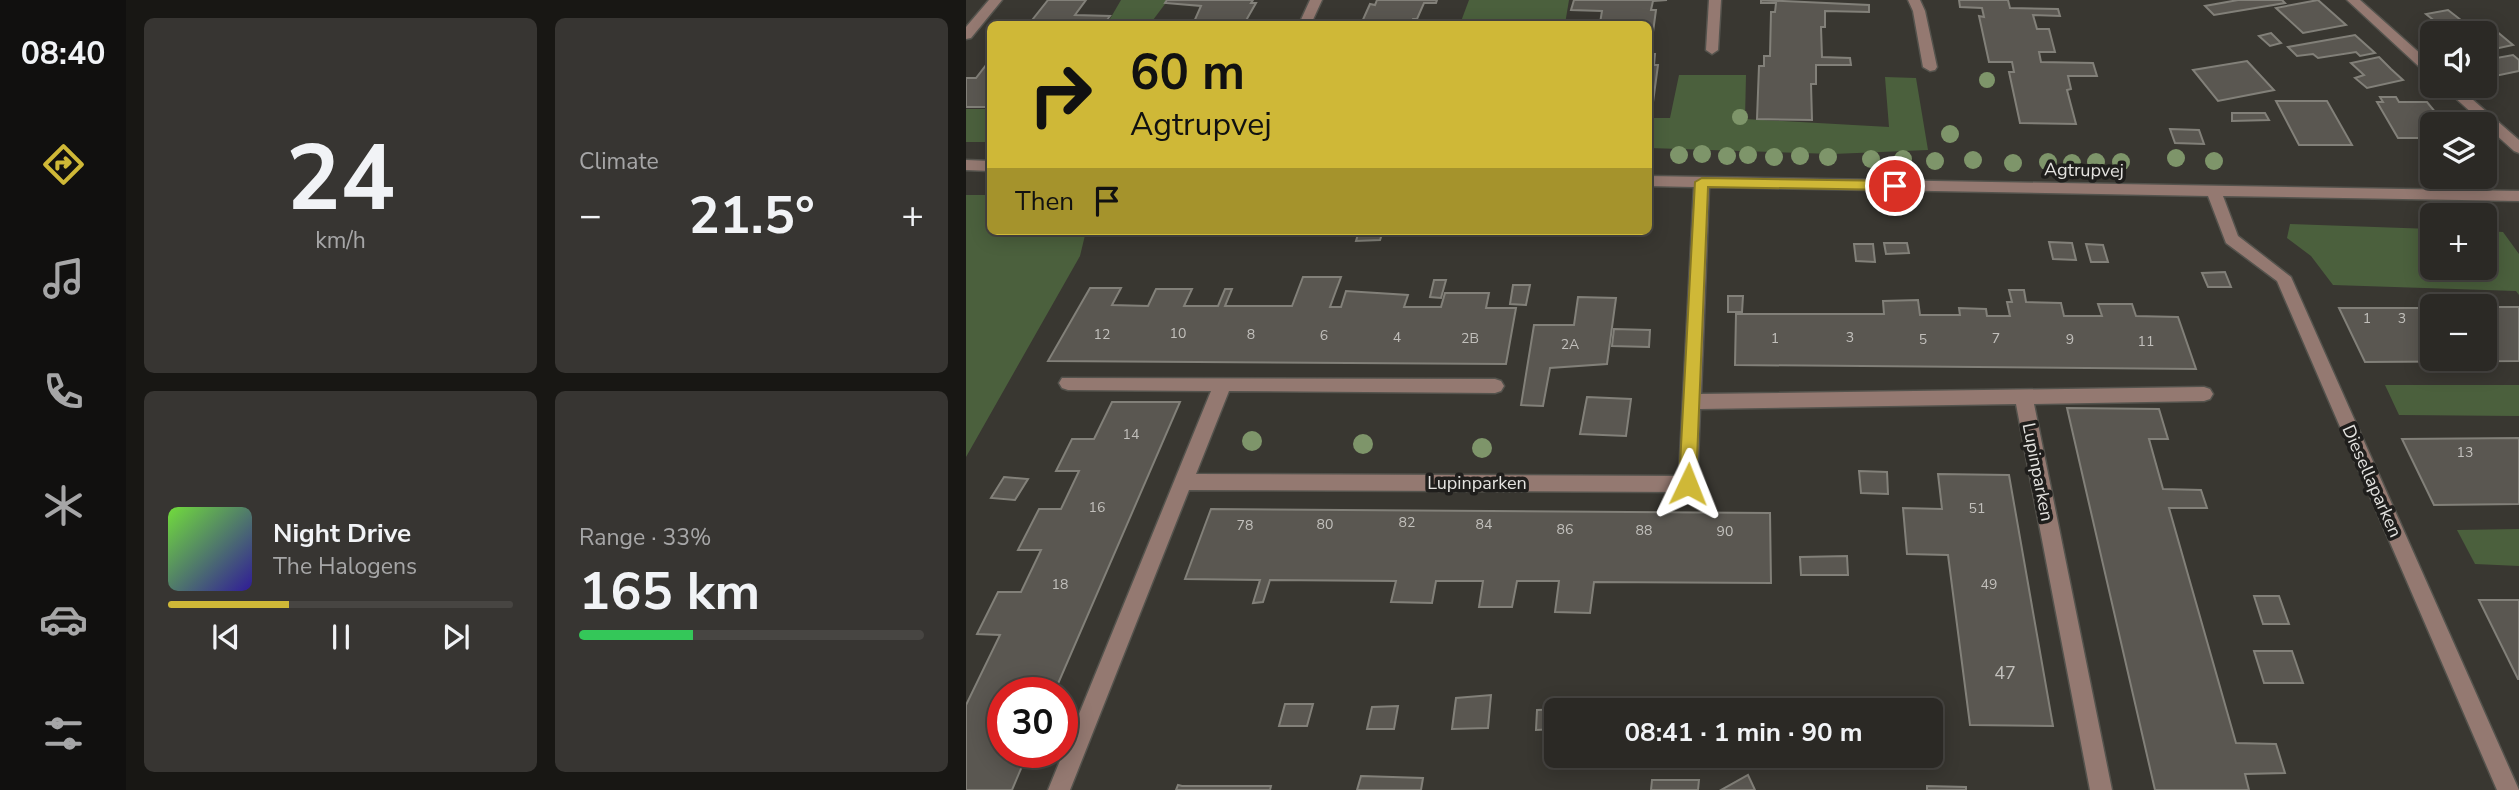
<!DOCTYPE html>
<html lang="en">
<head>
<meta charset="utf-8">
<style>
  :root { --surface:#2b2925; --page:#373532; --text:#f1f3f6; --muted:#a6a6a7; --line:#474542; --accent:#cfb837 }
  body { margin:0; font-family:"Nunito Sans",sans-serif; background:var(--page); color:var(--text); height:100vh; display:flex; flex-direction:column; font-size:26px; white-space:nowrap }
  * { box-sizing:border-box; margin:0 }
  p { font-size:23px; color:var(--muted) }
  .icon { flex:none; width:38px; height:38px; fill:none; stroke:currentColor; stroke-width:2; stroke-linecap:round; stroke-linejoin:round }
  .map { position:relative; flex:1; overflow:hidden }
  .side { display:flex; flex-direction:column; gap:18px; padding:18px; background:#181714; width:840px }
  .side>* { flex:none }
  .top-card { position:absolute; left:21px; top:21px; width:665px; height:214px; border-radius:10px; box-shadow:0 4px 18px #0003,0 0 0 2px var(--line); background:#cfb837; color:#111; overflow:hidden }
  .fabs { position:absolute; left:1454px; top:21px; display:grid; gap:14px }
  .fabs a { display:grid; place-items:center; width:77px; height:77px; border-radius:10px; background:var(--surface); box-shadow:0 4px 18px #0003,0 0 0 2px var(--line); font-size:35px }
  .speed { position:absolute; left:21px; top:677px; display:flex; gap:14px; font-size:35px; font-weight:700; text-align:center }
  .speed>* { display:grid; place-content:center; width:91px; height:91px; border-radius:50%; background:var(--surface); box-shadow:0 4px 18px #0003,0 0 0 2px var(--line); line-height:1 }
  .speed .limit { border:10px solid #d22; background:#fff; color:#111 }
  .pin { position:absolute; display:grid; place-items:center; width:60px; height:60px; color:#fff; margin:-30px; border:4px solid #fff; border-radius:50%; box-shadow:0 2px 7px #0007 }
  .me { position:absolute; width:77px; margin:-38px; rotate:2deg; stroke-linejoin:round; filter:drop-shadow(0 0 5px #0008) }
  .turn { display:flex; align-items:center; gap:24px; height:147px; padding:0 28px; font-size:32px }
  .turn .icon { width:91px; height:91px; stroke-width:2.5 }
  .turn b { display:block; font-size:49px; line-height:60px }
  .then { display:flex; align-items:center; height:66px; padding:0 28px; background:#0003; gap:14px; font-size:26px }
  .big { font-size:52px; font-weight:700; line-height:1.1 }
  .side .widget { flex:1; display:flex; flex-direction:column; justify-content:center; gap:10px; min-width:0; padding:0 24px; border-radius:10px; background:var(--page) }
  .side .dial { align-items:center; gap:0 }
  .dial b { font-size:91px; line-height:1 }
  .song { display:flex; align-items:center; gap:21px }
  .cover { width:84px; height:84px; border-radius:10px; background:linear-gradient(135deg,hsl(100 70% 55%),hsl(250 70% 35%)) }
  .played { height:7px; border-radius:4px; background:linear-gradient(90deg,var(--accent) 35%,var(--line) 35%) }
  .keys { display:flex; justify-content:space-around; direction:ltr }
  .heat { display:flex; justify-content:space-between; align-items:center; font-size:38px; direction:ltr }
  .charge { height:10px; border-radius:5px; background:linear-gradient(90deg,#34c759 33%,var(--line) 0) }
  .side .tiles { flex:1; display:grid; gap:18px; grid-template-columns:repeat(2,1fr) }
  .trip { position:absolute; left:578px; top:698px; width:399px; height:70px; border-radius:10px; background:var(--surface); box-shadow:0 4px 18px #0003,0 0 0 2px var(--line); font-weight:700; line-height:70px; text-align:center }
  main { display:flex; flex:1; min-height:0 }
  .tabs { display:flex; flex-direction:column; width:126px; justify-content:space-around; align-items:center; background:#11100f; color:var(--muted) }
  .tabs .icon { width:49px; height:49px }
  .tabs .selected { color:var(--accent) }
  .tabs b { font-size:32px; color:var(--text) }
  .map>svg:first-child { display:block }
</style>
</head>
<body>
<main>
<nav class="tabs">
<b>08:40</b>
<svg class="icon selected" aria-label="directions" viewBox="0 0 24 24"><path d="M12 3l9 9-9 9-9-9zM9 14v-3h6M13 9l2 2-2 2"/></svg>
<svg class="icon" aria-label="music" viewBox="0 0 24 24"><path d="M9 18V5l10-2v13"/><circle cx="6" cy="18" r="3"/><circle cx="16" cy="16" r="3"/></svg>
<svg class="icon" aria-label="phone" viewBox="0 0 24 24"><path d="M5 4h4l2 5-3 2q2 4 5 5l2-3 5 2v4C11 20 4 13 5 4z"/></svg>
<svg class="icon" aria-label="climate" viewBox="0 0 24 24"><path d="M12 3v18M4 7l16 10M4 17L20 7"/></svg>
<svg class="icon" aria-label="car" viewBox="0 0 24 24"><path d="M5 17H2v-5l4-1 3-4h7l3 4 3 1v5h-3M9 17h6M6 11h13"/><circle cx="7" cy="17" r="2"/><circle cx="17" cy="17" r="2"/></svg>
<svg class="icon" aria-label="filters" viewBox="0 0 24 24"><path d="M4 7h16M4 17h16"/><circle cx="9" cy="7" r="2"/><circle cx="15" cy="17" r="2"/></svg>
</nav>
<section class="side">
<div class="tiles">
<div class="widget dial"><b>24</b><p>km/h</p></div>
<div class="widget"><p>Climate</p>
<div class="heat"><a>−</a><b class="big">21.5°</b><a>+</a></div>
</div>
<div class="widget">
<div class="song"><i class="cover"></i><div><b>Night Drive</b><p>The Halogens</p></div></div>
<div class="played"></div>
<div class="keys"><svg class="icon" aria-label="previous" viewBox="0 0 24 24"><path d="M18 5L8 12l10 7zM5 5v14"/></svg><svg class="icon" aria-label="pause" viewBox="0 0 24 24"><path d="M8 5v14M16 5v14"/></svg><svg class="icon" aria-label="next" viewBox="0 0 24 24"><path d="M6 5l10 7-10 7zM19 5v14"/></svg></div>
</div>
<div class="widget"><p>Range · 33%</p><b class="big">165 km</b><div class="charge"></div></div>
</div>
</section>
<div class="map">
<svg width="1553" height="790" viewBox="0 0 1553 790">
  <rect width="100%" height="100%" fill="#393731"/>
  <g fill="#4b603d">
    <path d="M155,0h47l-18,24h-43z"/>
    <path d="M503,0h100l-4,24h-105z"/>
    <path d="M713,75h67l-1,44 144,8 -4,-50 31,1 12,72 -95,4 -184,-6v-30h21z"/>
    <rect x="0" y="109" width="24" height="33"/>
    <path d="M0,195h24v36h96l-6,25 -114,201z"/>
    <path d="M1324,224l142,5v39h53v-37l18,1 16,22v41l-3,-4 -183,-6 -22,-29 -24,-18z"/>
    <path d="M1419,385h134v31l-120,-1z"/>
    <path d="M1553,529v37l-44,-2 -18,-34z"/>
  </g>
  <g fill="#5a5751" stroke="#828079" stroke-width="2">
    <path d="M82,0h38l-11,15 35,1 -6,8h-75z"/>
    <path d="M201,0h86l-2,3h5l-12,21h-51l8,-18 -36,-3z"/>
    <path d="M411,0h60l-1,3h-12l-7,16h-4l-2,5h-50l9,-20 5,1z"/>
    <path d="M608,0h93l-14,1 -2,9h5l-6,44h5l-1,11h4l-7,52 -3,-93h-44l-4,-1 2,-12 -31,-1z"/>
    <path d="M795,0l108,5v7l-44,-1v16h-4l1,30 28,1 1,7h-35v19h-5l1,36 -55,-1 2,-53h5v-10h6l1,-44h4l1,-9h-15z"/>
    <path d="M993,0h49l2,8 48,1 2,7 -27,-1 4,14h12l6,23h-16l2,10 52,1 4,13h-29l3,13 -4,1 9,34 -56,-1 -11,-51h5l-2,-10h-23l-10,-46 5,1 -2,-9 -22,-1z"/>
    <path d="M1272,0h44l3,3 -71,12 -9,-9z"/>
    <path d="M1352,0l28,25 -43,8 -27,-25z"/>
    <path d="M1482,10l18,14 17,-4 30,25 -28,6v-18h-51l-5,-4 13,-2 -16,-13z"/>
    <path d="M1305,33l10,10 -11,3 -11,-10z"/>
    <path d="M1389,35l20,18 -15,3 -4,-4 -38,6 -5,-4 -16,2 -9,-9z"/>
    <path d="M1547,55l6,5v11l-24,5 -10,-8v-8z"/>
    <path d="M1413,57l12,12 12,11 -36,8 -12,-10 9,-3 -13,-12z"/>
    <path d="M24,60v47h-24v-29h10z"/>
    <path d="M1281,61l27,29 -56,11 -25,-31z"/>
    <path d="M1414,97h16l3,5h28l18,22h-13v14h-34l-21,-36h6z"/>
    <path d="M1310,101h51l25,44h-53z"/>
    <path d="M1266,113h33l4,7 -37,1z"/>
    <path d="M1204,129l29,1 5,14 -29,-1z"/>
    <path d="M393,231h24l-3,9 -24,1z"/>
    <path d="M1083,242l23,1 4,17 -23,-1z"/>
    <path d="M918,243h23l2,10 -23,1z"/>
    <path d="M888,244h19l2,18 -19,-1z"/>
    <path d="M1120,244l17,1 5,17h-17z"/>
    <path d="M1259,272l6,15h-23l-6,-14z"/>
    <path d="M337,277h38l-11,30h11l5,-16 62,4 -4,12h37l4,-14h44l-3,15h30l-10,56 -458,-3 42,-73h31l-9,17 36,1 8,-17h36l-8,17h34l7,-17h7l-7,17h67z"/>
    <path d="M468,280h12l-5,18 -11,-1z"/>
    <path d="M547,285h17l-4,20 -16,-1z"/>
    <path d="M1043,290h15l2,12 35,1 3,13h38l-4,-12h34l4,12 42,1 18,52 -461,-4 1,-51h148l-1,-13 35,-1 2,15h40l-1,-7 27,1 1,7h23l-3,-14h5z"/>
    <path d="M762,296h15l-1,16h-14z"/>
    <path d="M612,297l38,1 -9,66 -57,4 -7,38 -22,-1 13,-80h40z"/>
    <path d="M1519,307h34v54l-154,1 -26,-54h93v51h53z"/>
    <path d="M648,329l36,1 -1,17 -37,-1z"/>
    <path d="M621,397l44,2 -5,37 -46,-2z"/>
    <path d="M146,402h68l-126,291h-51v59h25l-16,38h-46v-85l34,-70 -23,-1 21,-42h23l20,-42h-23l21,-41h22l18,-38h-23l16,-32h22z"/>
    <path d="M1101,408l92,1 9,30h-19l14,50 38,1 6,18h-38l67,235 40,1 9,29 -40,1 4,16h-94z"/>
    <path d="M1553,438v66l-85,1 -32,-66z"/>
    <path d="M893,471l28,1 1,22 -27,-1z"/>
    <path d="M972,474l71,1 44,251 -83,-1 -22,-170 -41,-1 -4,-46 39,1z"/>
    <path d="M38,477l24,2 -13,21 -24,-2z"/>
    <path d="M245,509l559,4 1,70 -177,-1 -4,31 -35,-1 4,-31h-42l-5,26h-33l4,-26h-47l-4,22 -41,-1 5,-21 -126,-1 -7,22 -10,1 7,-23 -75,-1z"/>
    <path d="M881,556l1,19h-47l-1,-18z"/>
    <path d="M1288,596h25l10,28h-26z"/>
    <path d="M1513,600h40v79h-1z"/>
    <path d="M1288,651h38l11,32h-39z"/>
    <path d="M525,695l-3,33 -36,1 4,-31z"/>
    <path d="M932,701l30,1 1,8h-30z"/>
    <path d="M319,704h28l-6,22h-28z"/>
    <path d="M432,706l-4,23h-27l5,-22z"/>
    <path d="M603,709l-13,1v19l-20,1 1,-20z"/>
    <path d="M782,775l7,15h-34z"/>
    <path d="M395,776l62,2 -2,12h-64z"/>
    <path d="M686,780h47l-1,10h-47z"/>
    <path d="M212,785l4,1h89l-1,4h-94z"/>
    <path d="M961,786l39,1v3h-39z"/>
  </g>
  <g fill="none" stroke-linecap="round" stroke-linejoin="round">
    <g stroke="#54534d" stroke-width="3">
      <g id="minor">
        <path d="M23,0h13l-31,38 -5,1v-12z"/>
        <path d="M344,0h12l-11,24h-12z"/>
        <path d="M743,0h12l-3,50 -6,4 -6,-4z"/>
        <path d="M942,0h12l5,11 12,56 -2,3 -5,1 -7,-4 -10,-56z"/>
        <path d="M1381,0h13l72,64v11l-5,-1z"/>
        <path d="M1476,86h15l62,54v13l-5,-2z"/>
        <path d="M0,160l24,1v10l-24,-1z"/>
        <path d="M682,176l871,15v10l-296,-5 15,40 53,41 228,513h-22l-220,-509 -51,-38 -18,-47 -499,-9 -8,207 503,-7 6,2 3,5 -3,5 -6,2 -170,3 78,386h-22l-74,-386 -316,5 -3,75 -2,6 -7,2 -499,-2 -119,300h-22l163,-399 -143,-1 -6,-2 -3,-5 3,-5 433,1 6,2 3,5 -3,5 -6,2 -266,-2 -33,83 483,2 15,-289 -46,-1z"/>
      </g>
    </g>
    <use href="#minor" fill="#947971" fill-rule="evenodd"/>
  </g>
  <g fill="#7e956a">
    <circle cx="1021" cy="80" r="8"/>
    <circle cx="774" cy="117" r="8"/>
    <circle cx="984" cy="134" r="9"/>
    <circle cx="736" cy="154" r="9"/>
    <circle cx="713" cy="155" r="9"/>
    <circle cx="782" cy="155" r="9"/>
    <circle cx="761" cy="156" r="9"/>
    <circle cx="834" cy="156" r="9"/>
    <circle cx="808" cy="157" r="9"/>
    <circle cx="862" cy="157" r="9"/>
    <circle cx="1210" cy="158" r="9"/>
    <circle cx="905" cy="159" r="9"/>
    <circle cx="937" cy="159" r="9"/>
    <circle cx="1007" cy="160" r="9"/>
    <circle cx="969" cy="161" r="9"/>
    <circle cx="1248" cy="161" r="9"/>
    <circle cx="1082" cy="162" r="9"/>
    <circle cx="1130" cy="162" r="9"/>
    <circle cx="1155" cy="162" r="9"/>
    <circle cx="1047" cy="163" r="9"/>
    <circle cx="1106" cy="163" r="9"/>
    <circle cx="286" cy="441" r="10"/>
    <circle cx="397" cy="444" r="10"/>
    <circle cx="516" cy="448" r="10"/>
  </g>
  <path fill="#cfb837" stroke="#877824" stroke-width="2" d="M736,178l193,3 6,5 -6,4 -187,-3 -12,297 -8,8 -9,-8 16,-302z"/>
  <g text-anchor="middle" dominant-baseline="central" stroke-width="7" stroke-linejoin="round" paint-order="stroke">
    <g font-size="14" fill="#c2c0bc">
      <text x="1401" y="318">1</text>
      <text x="1436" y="318">3</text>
      <text x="212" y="333">10</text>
      <text x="136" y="334">12</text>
      <text x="285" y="334">8</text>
      <text x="358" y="335">6</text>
      <text x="431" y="337">4</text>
      <text x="884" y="337">3</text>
      <text x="504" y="338">2B</text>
      <text x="809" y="338">1</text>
      <text x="1030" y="338">7</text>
      <text x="957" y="339">5</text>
      <text x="1104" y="339">9</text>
      <text x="1180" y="341">11</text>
      <text x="604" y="344">2A</text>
      <text x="165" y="434">14</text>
      <text x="1499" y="452">13</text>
      <text x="131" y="507">16</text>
      <text x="1011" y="508">51</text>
      <text x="441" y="522">82</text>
      <text x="359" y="524">80</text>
      <text x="518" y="524">84</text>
      <text x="279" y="525">78</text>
      <text x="599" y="529">86</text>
      <text x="678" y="530">88</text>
      <text x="759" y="531">90</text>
      <text x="94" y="584">18</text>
      <text x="1023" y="584">49</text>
    </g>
    <g font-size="18" fill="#e4e3e0" stroke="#1f1e1c">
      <text transform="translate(1118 170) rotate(1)">Agtrupvej</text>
      <text transform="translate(1072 472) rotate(79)">Lupinparken</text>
      <text transform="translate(1406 481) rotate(66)">Diesellaparken</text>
      <text x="511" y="483">Lupinparken</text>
    </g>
    <g font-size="18" fill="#c2c0bc">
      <text x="1039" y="673">47</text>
    </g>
  </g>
</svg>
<div class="fabs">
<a><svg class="icon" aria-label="sound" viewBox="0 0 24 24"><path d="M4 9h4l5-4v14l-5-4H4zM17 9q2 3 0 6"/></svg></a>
<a><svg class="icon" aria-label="layers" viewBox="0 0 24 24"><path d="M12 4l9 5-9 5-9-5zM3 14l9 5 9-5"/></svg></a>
<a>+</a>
<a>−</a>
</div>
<div class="speed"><div class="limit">30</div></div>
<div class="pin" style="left:929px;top:186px;background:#d93025"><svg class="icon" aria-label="arrive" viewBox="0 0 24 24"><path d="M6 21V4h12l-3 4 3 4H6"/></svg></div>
<svg class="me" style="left:722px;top:484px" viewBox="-20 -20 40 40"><path d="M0-17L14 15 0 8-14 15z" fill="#cfb837" stroke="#fff" stroke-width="4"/></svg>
<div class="trip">08:41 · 1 min · 90 m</div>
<div class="top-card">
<div class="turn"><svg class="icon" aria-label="right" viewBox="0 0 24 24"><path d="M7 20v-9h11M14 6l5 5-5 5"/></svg><div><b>60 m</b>Agtrupvej</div></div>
<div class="then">Then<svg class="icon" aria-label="arrive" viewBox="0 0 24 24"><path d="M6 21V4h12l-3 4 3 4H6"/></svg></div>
</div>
</div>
</main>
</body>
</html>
